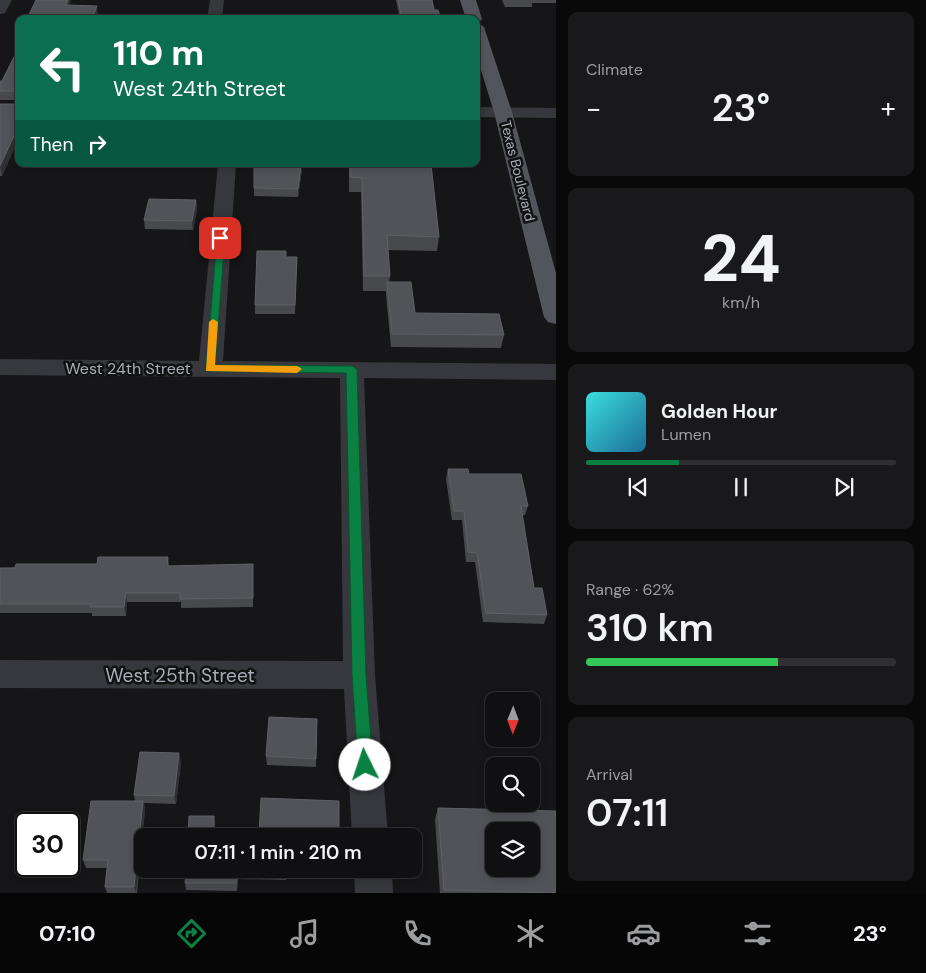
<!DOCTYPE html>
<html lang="en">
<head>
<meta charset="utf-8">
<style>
  :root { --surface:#101012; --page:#19191b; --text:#f1f3f6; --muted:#9c9d9f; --line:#303032; --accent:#0b8043 }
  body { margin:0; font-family:"DM Sans",sans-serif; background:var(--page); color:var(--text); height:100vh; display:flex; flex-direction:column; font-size:19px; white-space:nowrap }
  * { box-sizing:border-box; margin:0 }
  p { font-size:16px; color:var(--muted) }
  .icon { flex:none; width:28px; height:28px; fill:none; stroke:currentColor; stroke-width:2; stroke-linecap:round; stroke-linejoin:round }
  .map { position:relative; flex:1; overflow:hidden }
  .details { display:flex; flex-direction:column; gap:12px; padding:12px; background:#09090a; width:370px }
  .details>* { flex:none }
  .hud { position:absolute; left:15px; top:15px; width:465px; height:152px; border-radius:10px; box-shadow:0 2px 8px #0003,0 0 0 1px var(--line); background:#0b6e4f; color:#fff; overflow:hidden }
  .needle { width:32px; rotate:181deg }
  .tools { position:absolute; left:485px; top:692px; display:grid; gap:10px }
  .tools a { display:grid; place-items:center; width:55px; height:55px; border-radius:10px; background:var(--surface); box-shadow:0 2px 8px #0003,0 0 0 1px var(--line); font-size:25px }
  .speed { position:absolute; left:15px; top:812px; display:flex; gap:10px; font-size:25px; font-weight:700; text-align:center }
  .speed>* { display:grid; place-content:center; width:65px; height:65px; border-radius:50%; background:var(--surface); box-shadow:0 2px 8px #0003,0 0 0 1px var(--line); line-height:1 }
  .speed .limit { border:2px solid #111; border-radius:8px; background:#fff; color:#111 }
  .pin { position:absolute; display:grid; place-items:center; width:42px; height:42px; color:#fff; margin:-21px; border-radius:10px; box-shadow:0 2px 8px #0006 }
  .me { position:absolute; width:55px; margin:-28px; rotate:356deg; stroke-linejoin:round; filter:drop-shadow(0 0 4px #0008) }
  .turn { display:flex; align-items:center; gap:18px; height:105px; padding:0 15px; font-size:22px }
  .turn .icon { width:65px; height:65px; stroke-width:2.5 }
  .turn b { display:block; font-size:35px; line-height:42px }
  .then { display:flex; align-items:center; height:48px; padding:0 15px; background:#0003; gap:10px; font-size:19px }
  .big { font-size:38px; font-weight:600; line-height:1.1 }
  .details .widget { flex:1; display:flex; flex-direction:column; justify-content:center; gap:8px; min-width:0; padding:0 18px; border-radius:10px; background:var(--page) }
  .details .dial { align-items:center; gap:0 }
  .dial b { font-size:65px; line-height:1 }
  .song { display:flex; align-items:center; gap:15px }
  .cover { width:60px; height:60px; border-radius:8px; background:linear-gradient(135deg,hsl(180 70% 55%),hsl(200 70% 35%)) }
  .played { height:5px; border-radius:2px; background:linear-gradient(90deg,var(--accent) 30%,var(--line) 30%) }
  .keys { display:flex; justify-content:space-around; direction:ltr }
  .heat { display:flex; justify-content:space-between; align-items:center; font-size:28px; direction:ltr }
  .charge { height:8px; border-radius:4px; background:linear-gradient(90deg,#34c759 62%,var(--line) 0) }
  .trip { position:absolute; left:134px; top:828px; width:288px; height:50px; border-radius:10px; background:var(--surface); box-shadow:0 2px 8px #0003,0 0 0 1px var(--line); font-weight:600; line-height:50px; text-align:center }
  .dock { display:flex; height:80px; justify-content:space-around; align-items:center; background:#060607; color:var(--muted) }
  .dock .icon { width:35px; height:35px }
  .dock .current { color:var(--accent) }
  .dock b { font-size:22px; color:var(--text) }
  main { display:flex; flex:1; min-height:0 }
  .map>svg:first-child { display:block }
</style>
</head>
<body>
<main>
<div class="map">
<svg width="556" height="893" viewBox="0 0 556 893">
  <rect width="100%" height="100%" fill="#161618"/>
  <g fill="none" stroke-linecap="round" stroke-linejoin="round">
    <g fill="#37383d" fill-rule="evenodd">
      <path d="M0,0h12l-7,13 -5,1z"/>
      <path d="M210,0h14l-2,19h-15z"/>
      <path d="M476,107l80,1v10l-80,-1z"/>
      <path d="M218,164h18l-13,197 333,3v16l-192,-2 11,297 13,161h-36l-8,-147 -344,-1v-28l343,1 -3,-283 -340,-3v-16l199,2z"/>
      <path d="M354,869h38l1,24h-38z"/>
    </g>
    <path fill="#53555c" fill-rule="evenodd" d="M460,0h16l6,19 -4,4 6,4 28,85 44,161v51l-8,-2 -4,-5 -50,-205 -18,-58v-35h-10z"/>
  </g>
  <g fill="#47494d">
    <path d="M396,0h36l2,10 7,9h-41z"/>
    <path d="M502,0h54v3h-24v4h-27z"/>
    <path d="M19,47v90l-17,39h-2v-72h19v-4h-19v-19h2z"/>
    <path d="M254,164l48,5 -4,28 -44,-1z"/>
    <path d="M349,164h82l8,73 -2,14 -49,-1 2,26 -1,6 26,31 89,22 -3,13 -110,-1 -5,-52v-4h-23l-2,-99h-12z"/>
    <path d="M196,200l1,9 -4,21 -48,-1 -1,-9z"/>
    <path d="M286,257h11l-2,57h-40v-9z"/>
    <path d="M448,469l21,5 59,32 -3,9h-3l12,73 13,27 -3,9 -61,-2 -8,-60h-9l-4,-42h-10l-6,-41z"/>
    <path d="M168,557l1,9 84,7v34l-72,1v-6h-54l-1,14h-34v-3h-92v-45l97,-4z"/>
    <path d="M266,756l50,3v8l-49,-2z"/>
    <path d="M181,762l-5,42 -32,-1 1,6 -8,84h-30l-2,-6 2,-19h-21l-3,-8 52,-59 -1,-6z"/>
    <path d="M438,808l118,85h-116l-5,-74z"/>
    <path d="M186,869h100v11l-48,-1 -1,12 -51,-1 -1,-7z"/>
  </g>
  <g fill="#2f3033">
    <path d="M68,0h3l-4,13 -1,-8z"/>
    <path d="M97,6l1,7 -2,6h-4z"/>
    <path d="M18,127l1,10 -17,39 -2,-10z"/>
    <path d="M302,164v5l-4,28v-8z"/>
    <path d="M196,200l1,9 -4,21 -1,-9z"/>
    <path d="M126,593l1,9 -1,14 -2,-9z"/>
    <path d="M179,753l2,9 -5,42 -2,-8z"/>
    <path d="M143,801l2,8 -9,84 -2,-6z"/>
    <path d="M214,816l1,8v12l-1,-3z"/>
  </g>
  <g fill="#525359" stroke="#5f6168" fill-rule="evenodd">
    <path d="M36,0h32l-2,5 31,1 -5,13h-65z"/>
    <path d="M398,0h34l2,10h4l3,9h-39z"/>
    <path d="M19,47v80h-1l-18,39v-62h19v-13h-19v-10h2z"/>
    <path d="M254,164h47l-3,25 -44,-1z"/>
    <path d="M350,164h81l8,73 -52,-2 3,41h-26l-2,-98 -12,-1z"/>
    <path d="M149,199l47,1 -4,21 -48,-1z"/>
    <path d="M257,251h29v6h11l-2,48h-40z"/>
    <path d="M387,282h24l4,31 84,1 5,21 -112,-1z"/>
    <path d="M448,469h20l1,5h52l7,32h-7l13,82h8l5,27 -61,-2 -9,-60 -9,-1 -4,-41h-10z"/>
    <path d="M98,557h70l-1,9 86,-2v34l-73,1v-6h-54l-2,14h-34l1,-3h-91v-36h15l1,-4h81z"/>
    <path d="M269,717l48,2 -1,40 -50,-3z"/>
    <path d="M140,752l39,1 -5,43 -40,-1z"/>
    <path d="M261,798l78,3v35h-151l1,-20h25v17l45,1z"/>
    <path d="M91,801h52l-9,86h-29l3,-27h-25z"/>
    <path d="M438,808l118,3v82l-112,-3zM494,831h37v38h-37z"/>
    <path d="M186,869h100v4l-49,-2 -1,12h-51z"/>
  </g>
  <path fill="#0b8043" stroke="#07532c" d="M217,236l8,2 -10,127 137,1 5,3 9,306 7,90 -2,5 -6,2 -5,-2 -2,-5 -6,-90 -6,-302 -140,-2z"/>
  <path fill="#f59e0b" d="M213,319l5,3 -3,43 82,1 5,3 -5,4 -91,-2 3,-49z"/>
  <g text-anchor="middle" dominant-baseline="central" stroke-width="5" stroke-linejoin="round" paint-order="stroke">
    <g font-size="14" fill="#a8adb8" stroke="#111113">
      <text transform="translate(518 171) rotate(76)">Texas Boulevard</text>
    </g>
    <g font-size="16" fill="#a8adb8" stroke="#111113">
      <text x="128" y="368">West 24th Street</text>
    </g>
    <g font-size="19" fill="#a8adb8" stroke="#111113">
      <text x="180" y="675">West 25th Street</text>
    </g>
  </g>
</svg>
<div class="tools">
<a><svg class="needle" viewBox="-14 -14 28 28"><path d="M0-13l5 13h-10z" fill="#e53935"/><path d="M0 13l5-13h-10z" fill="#9c9d9f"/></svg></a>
<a><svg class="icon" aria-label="search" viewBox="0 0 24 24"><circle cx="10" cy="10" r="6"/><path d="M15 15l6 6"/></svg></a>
<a><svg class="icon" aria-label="layers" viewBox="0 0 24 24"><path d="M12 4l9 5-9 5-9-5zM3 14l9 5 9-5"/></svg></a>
</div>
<div class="speed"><div class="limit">30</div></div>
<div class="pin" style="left:220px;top:238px;background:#d93025"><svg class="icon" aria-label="arrive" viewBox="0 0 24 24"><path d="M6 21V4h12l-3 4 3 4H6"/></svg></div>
<svg class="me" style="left:365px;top:765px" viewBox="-20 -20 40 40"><circle r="19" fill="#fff"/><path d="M0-13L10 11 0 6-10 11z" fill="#0b8043"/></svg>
<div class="trip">07:11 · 1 min · 210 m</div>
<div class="hud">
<div class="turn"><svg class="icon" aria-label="left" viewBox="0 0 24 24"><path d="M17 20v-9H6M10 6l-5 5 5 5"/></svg><div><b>110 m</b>West 24th Street</div></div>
<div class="then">Then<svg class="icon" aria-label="right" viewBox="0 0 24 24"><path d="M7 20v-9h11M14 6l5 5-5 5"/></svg></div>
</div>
</div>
<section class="details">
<div class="widget"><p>Climate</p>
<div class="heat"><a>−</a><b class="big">23°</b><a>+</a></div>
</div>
<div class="widget dial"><b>24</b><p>km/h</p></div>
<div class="widget">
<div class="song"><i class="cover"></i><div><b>Golden Hour</b><p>Lumen</p></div></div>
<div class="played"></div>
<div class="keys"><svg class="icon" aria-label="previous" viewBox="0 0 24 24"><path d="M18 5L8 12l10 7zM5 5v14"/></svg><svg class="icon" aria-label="pause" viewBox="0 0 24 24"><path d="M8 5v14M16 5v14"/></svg><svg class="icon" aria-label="next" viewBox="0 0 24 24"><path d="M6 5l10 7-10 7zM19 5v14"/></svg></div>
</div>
<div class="widget"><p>Range · 62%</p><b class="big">310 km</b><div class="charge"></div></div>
<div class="widget"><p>Arrival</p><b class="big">07:11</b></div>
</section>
</main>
<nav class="dock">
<b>07:10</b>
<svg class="icon current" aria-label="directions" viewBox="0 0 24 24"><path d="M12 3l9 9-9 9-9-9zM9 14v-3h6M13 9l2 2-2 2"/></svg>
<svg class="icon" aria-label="music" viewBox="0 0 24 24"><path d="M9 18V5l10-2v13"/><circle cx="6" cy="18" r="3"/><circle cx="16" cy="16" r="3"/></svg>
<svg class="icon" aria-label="phone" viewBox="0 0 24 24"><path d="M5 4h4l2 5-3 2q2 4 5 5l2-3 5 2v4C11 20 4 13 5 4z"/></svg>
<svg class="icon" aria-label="climate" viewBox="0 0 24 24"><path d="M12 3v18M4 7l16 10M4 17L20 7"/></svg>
<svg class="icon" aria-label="car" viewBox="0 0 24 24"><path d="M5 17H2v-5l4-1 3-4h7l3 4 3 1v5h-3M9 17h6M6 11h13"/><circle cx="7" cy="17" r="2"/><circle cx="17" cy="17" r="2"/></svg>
<svg class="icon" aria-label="filters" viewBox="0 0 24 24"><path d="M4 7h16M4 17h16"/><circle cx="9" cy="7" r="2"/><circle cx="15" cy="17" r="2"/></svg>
<b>23°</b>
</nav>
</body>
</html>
